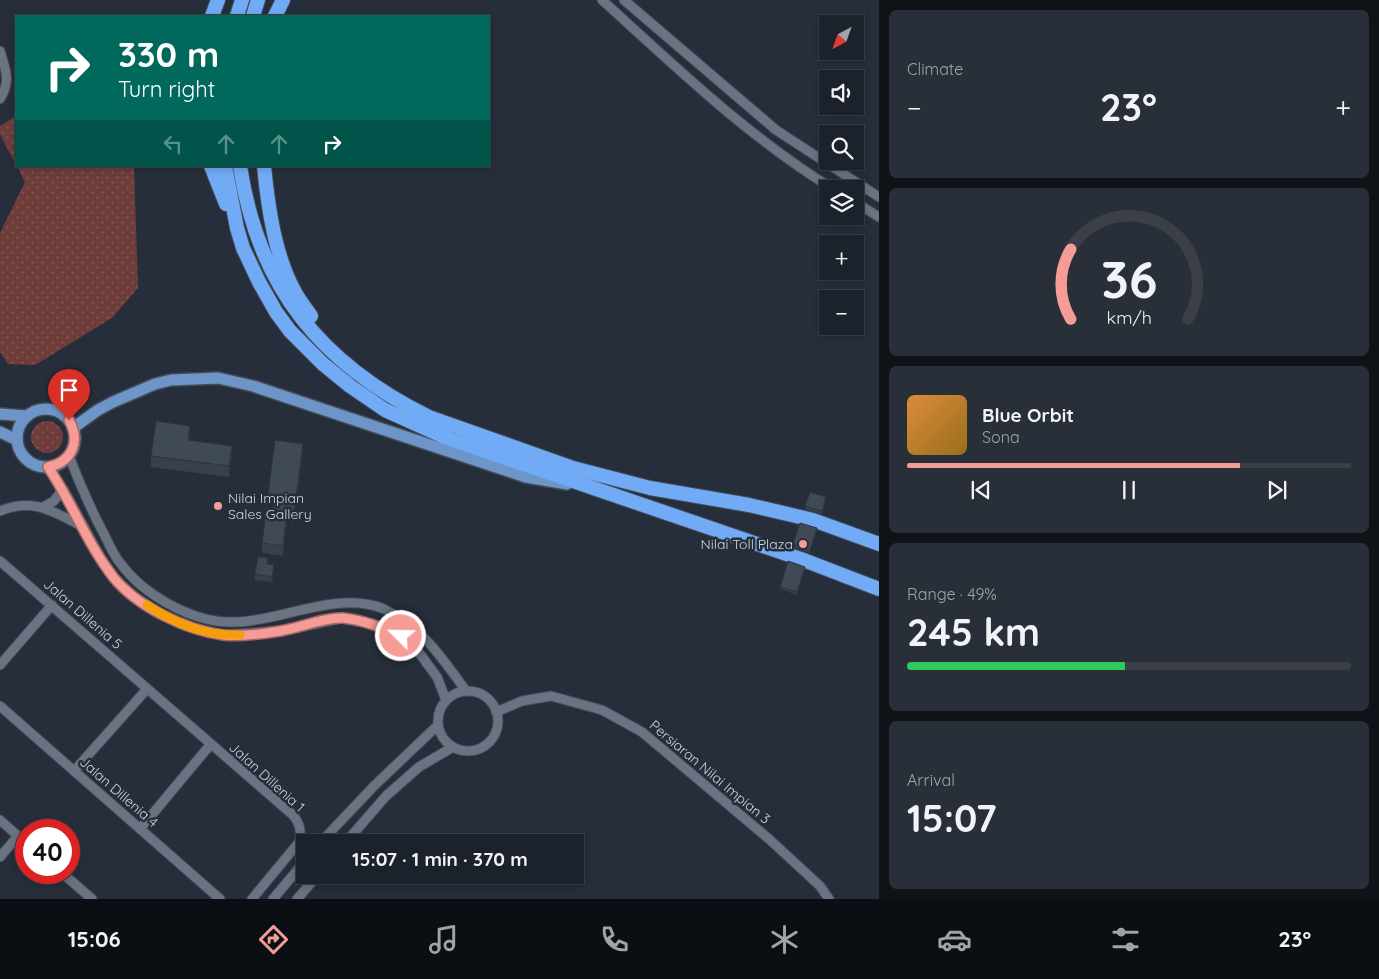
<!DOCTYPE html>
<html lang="en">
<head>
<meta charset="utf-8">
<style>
  :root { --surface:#1c222c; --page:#292f38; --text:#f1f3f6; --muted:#a0a4a9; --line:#3a3f48; --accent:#f59c96 }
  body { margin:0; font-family:Quicksand,sans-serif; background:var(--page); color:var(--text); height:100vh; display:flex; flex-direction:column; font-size:19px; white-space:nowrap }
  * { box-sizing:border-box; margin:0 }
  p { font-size:16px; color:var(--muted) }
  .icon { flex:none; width:28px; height:28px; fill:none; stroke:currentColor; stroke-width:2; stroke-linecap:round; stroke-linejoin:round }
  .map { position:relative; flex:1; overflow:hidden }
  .side { display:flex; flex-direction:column; gap:10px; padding:10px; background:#0f1318; width:500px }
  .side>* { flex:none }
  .guide { position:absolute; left:15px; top:15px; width:475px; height:152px; border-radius:0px; box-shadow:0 2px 8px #0003,0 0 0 1px var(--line); background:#00695c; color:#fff; overflow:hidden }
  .needle { width:32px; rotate:221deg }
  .buttons { position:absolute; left:819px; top:15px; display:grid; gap:10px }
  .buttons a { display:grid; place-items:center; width:45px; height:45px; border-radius:0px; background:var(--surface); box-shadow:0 2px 8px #0003,0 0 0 1px var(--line); font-size:25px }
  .speed { position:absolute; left:15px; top:819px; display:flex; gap:10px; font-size:25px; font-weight:700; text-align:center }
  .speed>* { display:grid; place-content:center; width:65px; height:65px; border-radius:50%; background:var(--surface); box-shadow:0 2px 8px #0003,0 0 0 1px var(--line); line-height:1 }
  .speed .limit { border:8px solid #d22; background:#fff; color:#111 }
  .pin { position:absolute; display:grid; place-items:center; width:42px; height:42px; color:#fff; margin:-51px -21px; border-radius:50% 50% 50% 0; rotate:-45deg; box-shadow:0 0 5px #0007 }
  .pin .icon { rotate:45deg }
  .me { position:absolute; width:55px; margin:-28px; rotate:293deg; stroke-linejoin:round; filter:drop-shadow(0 0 4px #0008) }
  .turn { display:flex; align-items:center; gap:18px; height:105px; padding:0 20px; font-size:22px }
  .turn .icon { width:65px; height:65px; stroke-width:2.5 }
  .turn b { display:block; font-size:35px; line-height:42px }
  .lanes { display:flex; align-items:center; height:48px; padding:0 20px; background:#0003; justify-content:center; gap:25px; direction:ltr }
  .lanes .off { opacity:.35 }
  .big { font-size:38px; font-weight:800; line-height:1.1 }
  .side .tile { flex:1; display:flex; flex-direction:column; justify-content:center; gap:8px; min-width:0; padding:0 18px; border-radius:8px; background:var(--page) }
  .side .dial { align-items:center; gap:0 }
  .dial svg { height:130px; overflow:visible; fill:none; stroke:var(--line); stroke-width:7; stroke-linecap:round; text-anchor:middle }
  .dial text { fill:var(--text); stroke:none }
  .song { display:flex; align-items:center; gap:15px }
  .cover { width:60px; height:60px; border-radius:8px; background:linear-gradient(135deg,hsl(30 70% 55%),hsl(40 70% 35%)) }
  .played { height:5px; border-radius:2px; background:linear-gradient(90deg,var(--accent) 75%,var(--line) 75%) }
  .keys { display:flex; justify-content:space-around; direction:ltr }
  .heat { display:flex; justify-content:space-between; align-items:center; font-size:28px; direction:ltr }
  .charge { height:8px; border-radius:4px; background:linear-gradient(90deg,#34c759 49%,var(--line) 0) }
  .trip { position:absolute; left:296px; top:834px; width:288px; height:50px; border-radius:0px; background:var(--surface); box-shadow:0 2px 8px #0003,0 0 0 1px var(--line); font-weight:800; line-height:50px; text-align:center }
  .menu { display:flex; height:80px; justify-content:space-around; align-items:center; background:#0b0e12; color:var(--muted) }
  .menu .icon { width:35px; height:35px }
  .menu .active { color:var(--accent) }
  .menu b { font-size:22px; color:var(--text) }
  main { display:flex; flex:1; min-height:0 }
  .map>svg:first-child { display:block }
</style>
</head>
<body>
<main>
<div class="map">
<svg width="879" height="899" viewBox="0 0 879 899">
  <defs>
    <pattern id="grass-dots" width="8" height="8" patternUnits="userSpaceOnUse" patternTransform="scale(1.25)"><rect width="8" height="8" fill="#6e3d3a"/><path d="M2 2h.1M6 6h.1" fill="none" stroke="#825856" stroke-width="1.8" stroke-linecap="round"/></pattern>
  </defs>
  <rect width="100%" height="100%" fill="#252e3a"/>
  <g fill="url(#grass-dots)">
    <path d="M16,116v49l-16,-31v-8z"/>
    <path d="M17,166h117l4,122 -26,30 -77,47 -27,-1 -8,-12v-119l25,-51z"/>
    <circle cx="47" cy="437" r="16"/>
  </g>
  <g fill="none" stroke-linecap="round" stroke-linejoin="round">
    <g stroke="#444b55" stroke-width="11">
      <g id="minor">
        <path d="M602,0c74,67 145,136 231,189"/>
        <path d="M624,0l152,130 103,67"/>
        <path d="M0,51c6,20 11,30 0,48"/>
        <path d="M855,202l24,15"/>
        <path d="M69,456c11,29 22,54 37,82 4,9 9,19 15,26 22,30 69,57 107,58 17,1 35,-3 52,-7 32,-7 71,-20 104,-6 37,17 59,50 82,82"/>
        <path d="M48,467l15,22 36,66 16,24 20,18 24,16 26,13 39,9 57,-4 61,-13 31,6 28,12 19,18 17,23 9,23"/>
        <path d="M43,507l11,-6 9,-12"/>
        <path d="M0,511c34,-14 53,1 84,16"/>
        <path d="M0,561l293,254c7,9 8,15 7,26l-48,58"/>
        <path d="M0,665l52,-60"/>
        <circle cx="468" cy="721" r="30"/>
        <path d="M0,706l220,193"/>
        <path d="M496,712l26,-11 29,-5 51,14 40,22 127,107 51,47 9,13"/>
        <path d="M74,771l73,-82"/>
        <path d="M0,820l26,23"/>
        <path d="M140,829l70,-84"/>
        <path d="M321,842l53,-56 64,-61"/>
        <path d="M346,842l40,-46 33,-29 34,-20"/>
        <path d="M0,857l18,-21"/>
        <path d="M61,872l31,27"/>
        <path d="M273,899l32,-38"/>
        <path d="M297,899l21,-24"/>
      </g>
    </g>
    <g stroke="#444b55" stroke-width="14">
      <g id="major">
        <circle cx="46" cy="438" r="29"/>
        <path d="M0,414l26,2"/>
        <path d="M73,428l25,-18 15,-8 42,-18 16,-4 47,-2 35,8 273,91 41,7"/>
        <path d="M0,432l17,8"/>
      </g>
    </g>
    <g stroke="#444b55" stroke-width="16">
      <g id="highway">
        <path d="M212,16l6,-16"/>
        <path d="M237,16l5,-16"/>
        <path d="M253,16l5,-16"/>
        <path d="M275,16l8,-16"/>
        <path d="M211,166l15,38"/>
        <path d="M225,166l12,62 6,20 16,34 17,30 14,19 33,33 27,22 35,24 62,28 354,121 78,30"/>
        <path d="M240,166c18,121 81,198 189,251l144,51 77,20 99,17 64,15 66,24"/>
        <path d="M264,166c4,41 11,92 32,128 4,7 10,15 15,22"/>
      </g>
    </g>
    <use href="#minor" stroke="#697382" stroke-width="9"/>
    <use href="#major" stroke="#6e95c7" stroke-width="11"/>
    <use href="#highway" stroke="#71abf5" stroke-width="14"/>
  </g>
  <g fill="#37404b">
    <path d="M190,437v3l42,17 -3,20 -78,-10v-11z"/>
    <path d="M303,454l-9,68 -7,-1 -4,35 -21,-3v-10l11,-28 1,-10 -6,-1v-10z"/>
    <path d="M826,500l-4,14 -17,-5v-3z"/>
    <path d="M817,531l-7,22 -17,-6v-3z"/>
    <path d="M267,564l7,7 -2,11 -17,-2v-6z"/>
    <path d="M805,570l-8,25 -17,-6v-2z"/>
  </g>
  <g fill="#2d343d">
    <path d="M303,444v10l-9,68v-10z"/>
    <path d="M232,446v11l-3,20v-11z"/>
    <path d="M287,511v10l-4,35v-10z"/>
    <path d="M817,528v3l-7,22v-3z"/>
    <path d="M805,567v3l-8,25v-3z"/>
  </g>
  <g fill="#404a57" stroke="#2d343d">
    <path d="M156,421l34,5 -2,14 44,6 -3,20 -78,-10z"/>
    <path d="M275,440l28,4 -9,68 -7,-1 -4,35 -21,-3 4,-29 7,1 2,-20 -7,-1z"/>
    <path d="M810,492l16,5 -4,14 -17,-5z"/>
    <path d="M800,523l17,5 -7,22 -17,-6z"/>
    <path d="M258,557l10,1 -1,6 7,1 -2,12 -17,-3z"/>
    <path d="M788,561l17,6 -8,25 -17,-5z"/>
  </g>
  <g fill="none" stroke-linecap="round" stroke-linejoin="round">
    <g stroke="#9f6562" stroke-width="12">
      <path id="route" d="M69,420c12,22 3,42 -21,47 24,35 39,77 66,111 24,29 72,52 109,57 18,2 39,-1 57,-4 20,-3 44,-14 63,-13 21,2 40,10 58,18"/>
    </g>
    <use href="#route" stroke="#f59c96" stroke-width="9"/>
    <path stroke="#f59e0b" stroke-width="9" d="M147,605c29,19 58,31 93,30"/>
  </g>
  <g fill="#f59c96" stroke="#252e3a" stroke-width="2">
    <circle cx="218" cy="506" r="5"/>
    <circle cx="803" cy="544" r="5"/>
  </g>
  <g text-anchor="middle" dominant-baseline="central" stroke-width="5" stroke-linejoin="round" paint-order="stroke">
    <g font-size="14" fill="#ced5dc" stroke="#252e3a" text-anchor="start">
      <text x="228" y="498">Nilai Impian<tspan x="228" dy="16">Sales Gallery</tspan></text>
      <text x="793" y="544" text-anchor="end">Nilai Toll Plaza</text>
    </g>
    <g font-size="14" fill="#ced5dc" stroke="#252e3a">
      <text transform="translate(83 614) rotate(41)">Jalan Dillenia 5</text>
      <text transform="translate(710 772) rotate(40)">Persiaran Nilai Impian 3</text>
      <text transform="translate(267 777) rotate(42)">Jalan Dillenia 1</text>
      <text transform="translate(119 792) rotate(41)">Jalan Dillenia 4</text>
    </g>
  </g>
</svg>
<div class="buttons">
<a><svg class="needle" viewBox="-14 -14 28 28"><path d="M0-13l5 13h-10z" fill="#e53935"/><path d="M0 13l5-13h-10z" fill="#a0a4a9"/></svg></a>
<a><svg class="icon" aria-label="sound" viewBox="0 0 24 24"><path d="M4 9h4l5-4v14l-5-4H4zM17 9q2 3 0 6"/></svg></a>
<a><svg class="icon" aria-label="search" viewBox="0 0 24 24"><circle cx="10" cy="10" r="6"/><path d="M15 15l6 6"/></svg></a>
<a><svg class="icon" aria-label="layers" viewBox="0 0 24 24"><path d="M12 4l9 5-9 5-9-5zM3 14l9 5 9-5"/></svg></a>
<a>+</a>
<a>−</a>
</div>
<div class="speed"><div class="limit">40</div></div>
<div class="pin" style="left:69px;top:420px;background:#d93025"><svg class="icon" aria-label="arrive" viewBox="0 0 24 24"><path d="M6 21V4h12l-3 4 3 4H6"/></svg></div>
<svg class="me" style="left:401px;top:636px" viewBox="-20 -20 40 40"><circle r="17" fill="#f59c96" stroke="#fff" stroke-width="3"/><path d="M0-11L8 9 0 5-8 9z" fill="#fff"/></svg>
<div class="trip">15:07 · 1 min · 370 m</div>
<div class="guide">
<div class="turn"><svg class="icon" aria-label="right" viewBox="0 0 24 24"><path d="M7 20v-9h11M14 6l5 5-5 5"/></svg><div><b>330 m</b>Turn right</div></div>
<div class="lanes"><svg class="icon off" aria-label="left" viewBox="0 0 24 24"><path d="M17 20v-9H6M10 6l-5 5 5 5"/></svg><svg class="icon off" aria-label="ahead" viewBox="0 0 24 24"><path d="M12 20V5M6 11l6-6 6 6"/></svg><svg class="icon off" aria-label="ahead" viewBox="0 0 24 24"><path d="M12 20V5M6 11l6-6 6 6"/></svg><svg class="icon" aria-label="right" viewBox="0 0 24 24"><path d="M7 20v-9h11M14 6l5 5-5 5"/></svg></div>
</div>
</div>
<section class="side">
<div class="tile"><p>Climate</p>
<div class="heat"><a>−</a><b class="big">23°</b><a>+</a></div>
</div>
<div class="tile dial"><svg viewBox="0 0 100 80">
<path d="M14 69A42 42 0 1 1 86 69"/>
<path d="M14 69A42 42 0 0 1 14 26" stroke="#f59c96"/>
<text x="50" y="56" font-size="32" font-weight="700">36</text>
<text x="50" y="72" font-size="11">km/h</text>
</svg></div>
<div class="tile">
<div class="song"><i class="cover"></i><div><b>Blue Orbit</b><p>Sona</p></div></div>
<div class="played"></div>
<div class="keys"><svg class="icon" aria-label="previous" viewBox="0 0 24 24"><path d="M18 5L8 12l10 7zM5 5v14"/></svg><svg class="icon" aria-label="pause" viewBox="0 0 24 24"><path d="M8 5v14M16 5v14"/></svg><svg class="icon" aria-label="next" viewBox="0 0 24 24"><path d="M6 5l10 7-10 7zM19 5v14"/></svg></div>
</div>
<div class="tile"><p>Range · 49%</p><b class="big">245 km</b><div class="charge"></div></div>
<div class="tile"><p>Arrival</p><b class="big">15:07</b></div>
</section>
</main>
<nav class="menu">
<b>15:06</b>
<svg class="icon active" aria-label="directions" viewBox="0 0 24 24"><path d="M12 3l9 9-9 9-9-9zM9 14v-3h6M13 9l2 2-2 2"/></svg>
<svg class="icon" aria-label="music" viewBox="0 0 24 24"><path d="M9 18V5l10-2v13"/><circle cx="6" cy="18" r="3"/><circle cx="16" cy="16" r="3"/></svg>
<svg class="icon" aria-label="phone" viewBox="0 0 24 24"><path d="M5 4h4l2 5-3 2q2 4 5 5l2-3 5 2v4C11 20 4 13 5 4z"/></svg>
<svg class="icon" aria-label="climate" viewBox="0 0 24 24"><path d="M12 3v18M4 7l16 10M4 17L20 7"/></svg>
<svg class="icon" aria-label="car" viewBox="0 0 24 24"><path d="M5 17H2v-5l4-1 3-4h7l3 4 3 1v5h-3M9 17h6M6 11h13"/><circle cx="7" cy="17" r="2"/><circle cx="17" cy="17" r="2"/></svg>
<svg class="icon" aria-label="filters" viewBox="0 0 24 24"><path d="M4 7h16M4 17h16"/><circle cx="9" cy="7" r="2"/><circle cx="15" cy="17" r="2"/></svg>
<b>23°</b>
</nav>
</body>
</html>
